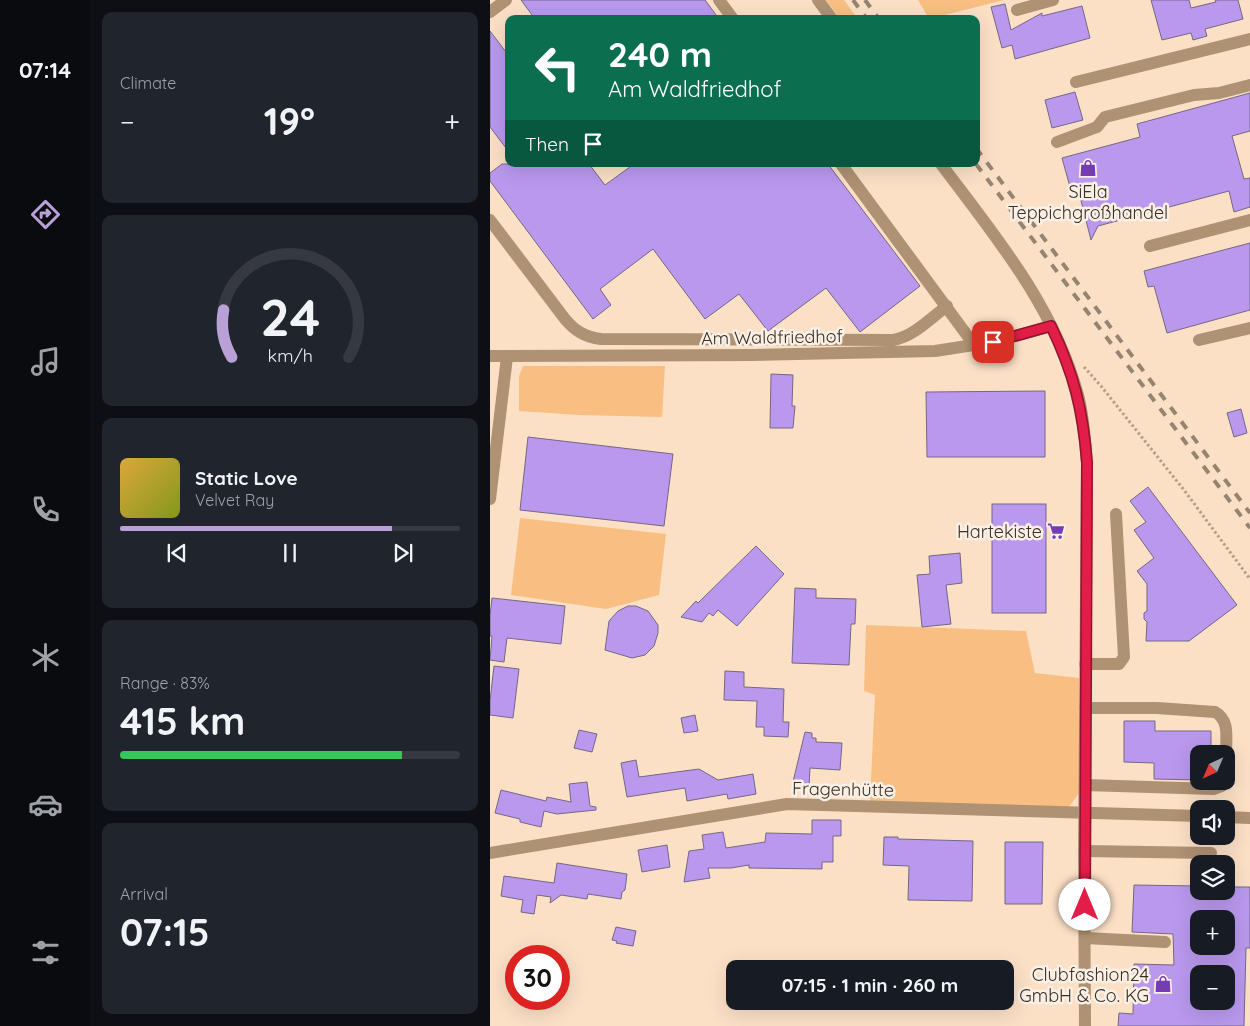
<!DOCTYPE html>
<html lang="en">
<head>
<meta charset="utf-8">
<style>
  :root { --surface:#171b24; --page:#20242c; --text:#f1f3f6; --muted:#9ea1a6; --line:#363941; --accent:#b9a1d8 }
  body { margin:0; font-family:Quicksand,sans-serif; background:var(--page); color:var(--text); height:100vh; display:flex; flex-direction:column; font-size:19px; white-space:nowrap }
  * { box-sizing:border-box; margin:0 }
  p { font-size:16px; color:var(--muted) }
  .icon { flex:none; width:28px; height:28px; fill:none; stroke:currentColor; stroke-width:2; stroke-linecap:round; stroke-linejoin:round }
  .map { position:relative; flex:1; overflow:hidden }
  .sheet { display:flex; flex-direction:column; gap:12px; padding:12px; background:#0d0f14; width:400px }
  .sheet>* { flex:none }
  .guide { position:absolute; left:15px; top:15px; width:475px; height:152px; border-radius:10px; box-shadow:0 5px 20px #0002; background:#0b6e4f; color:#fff; overflow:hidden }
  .needle { width:32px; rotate:224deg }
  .fabs { position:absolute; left:700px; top:745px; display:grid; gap:10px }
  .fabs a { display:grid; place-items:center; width:45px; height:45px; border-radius:10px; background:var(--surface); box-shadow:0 5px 20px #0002; font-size:25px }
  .speed { position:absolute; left:15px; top:945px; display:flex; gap:10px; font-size:25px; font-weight:700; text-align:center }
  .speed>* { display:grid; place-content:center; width:65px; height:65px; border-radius:50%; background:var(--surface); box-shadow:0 5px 20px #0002; line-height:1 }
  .speed .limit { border:8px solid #d22; background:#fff; color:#111 }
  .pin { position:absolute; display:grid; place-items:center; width:42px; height:42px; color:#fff; margin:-21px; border-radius:10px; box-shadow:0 2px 8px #0006 }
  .me { position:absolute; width:55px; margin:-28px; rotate:0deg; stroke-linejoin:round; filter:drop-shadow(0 0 4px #0008) }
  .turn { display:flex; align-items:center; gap:18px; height:105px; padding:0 20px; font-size:22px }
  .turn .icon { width:65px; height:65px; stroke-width:2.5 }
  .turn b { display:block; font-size:35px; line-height:42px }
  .then { display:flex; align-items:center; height:48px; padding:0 20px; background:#0003; gap:10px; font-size:19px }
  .big { font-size:38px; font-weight:800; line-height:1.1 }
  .sheet .tile { flex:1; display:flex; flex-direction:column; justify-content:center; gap:8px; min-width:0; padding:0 18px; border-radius:10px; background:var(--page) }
  .sheet .dial { align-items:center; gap:0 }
  .dial svg { height:130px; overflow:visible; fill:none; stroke:var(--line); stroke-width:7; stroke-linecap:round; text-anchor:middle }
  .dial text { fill:var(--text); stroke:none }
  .song { display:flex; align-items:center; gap:15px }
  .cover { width:60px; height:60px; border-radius:8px; background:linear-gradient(135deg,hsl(40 70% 55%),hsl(70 70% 35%)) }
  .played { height:5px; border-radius:2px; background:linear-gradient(90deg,var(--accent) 80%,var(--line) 80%) }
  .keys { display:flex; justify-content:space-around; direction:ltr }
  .heat { display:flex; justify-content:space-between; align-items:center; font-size:28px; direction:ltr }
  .charge { height:8px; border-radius:4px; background:linear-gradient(90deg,#34c759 83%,var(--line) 0) }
  .trip { position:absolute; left:236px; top:960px; width:288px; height:50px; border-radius:10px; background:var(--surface); box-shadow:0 5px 20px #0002; font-weight:800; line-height:50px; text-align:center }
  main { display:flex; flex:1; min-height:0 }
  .tab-bar { display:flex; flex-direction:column; width:90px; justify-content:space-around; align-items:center; background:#090b0e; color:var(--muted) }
  .tab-bar .icon { width:35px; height:35px }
  .tab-bar .selected { color:var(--accent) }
  .tab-bar b { font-size:22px; color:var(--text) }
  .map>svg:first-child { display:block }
</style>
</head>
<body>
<main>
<nav class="tab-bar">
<b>07:14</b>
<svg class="icon selected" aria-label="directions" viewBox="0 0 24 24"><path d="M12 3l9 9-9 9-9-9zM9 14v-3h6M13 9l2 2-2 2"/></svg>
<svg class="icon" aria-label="music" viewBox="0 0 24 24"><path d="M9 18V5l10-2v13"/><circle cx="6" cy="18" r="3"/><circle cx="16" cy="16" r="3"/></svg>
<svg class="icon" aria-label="phone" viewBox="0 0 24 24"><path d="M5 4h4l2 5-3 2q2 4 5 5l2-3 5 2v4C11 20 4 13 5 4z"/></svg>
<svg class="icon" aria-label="climate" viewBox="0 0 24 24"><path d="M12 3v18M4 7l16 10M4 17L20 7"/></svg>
<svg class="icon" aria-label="car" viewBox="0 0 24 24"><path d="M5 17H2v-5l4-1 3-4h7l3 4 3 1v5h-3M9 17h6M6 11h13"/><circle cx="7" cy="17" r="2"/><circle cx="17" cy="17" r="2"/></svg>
<svg class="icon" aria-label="filters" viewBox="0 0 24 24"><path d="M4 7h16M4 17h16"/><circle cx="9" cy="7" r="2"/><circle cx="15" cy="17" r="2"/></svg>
</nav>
<section class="sheet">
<div class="tile"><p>Climate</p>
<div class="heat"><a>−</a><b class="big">19°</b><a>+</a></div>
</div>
<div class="tile dial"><svg viewBox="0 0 100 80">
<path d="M14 69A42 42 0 1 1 86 69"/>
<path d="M14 69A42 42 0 0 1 9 40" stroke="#b9a1d8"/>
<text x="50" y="56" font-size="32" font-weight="700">24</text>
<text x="50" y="72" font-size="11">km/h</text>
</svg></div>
<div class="tile">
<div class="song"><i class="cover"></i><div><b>Static Love</b><p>Velvet Ray</p></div></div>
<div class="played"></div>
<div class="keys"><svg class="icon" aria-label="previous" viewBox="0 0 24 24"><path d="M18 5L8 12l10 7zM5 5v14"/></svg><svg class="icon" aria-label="pause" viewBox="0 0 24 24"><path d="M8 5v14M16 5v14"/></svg><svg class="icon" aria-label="next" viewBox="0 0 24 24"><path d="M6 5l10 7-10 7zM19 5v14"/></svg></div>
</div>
<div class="tile"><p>Range · 83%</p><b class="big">415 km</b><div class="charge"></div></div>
<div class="tile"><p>Arrival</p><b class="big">07:15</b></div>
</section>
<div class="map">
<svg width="760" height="1026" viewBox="0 0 760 1026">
  <rect width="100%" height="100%" fill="#fbe0c6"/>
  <g fill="#f9bf82">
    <path d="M336,0h18l14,19h-18z"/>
    <path d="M428,0h86l-75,19z"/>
    <path d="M33,366h142l-3,51 -83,-2 -60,-4v-35z"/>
    <path d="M30,518l146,16 -7,61 -53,14 -95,-14z"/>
    <path d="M376,625l160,6 9,42 44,5v115l-10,14 -199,-6 5,-106 -11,-4z"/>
  </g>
  <g fill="#b998ed" stroke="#736885" fill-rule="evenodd">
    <path d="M31,0h184l14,19h-184z"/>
    <path d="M661,0h38l2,8 25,-6 -1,-2h23l5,19 -38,10 2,7 -14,4 -2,-7 -29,7z"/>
    <path d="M515,4l6,26 31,-17v3l40,-10 8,32 -75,21 -3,-14 -10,3 -11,-41z"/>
    <path d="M0,31l19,25v96l-19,-25z"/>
    <path d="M585,92l8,28 -31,8 -7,-28z"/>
    <path d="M760,93v38l-18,5 12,43 6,-1v29l-16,5 -5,-21 -131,35 -7,14 -14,-55 -7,2 -8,-29 78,-21 -3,-13z"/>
    <path d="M12,164h87l16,21 29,-21h194l92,122 -60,46 -34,-44 -58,43 -29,-37 -34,25 -52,-70 -53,40 11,16 -18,14 -103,-138v-8z"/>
    <path d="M760,243v67l-83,23 -13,-47 -6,1 -4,-16z"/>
    <path d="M281,374l22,1 -1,31h3l-2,22h-23z"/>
    <path d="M555,391v66h-118l-1,-65z"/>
    <path d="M751,409l6,24 -13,4 -7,-24z"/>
    <path d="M38,437l145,17 -9,72 -144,-16z"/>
    <path d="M658,487l89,118 -48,36h-43l1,-19 -3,-3v-6l3,-2v-27l-10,-13 17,-13 -20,-28 12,-8 -16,-21z"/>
    <rect x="502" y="504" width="54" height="109"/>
    <path d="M266,546l28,28 -47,52 -19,-16 -5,6 -4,-3 -7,9 -21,-5 15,-16 2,2z"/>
    <path d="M470,553l2,30 -16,2 5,39 -29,3 -5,-52 13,-1 -1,-18z"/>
    <path d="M305,588l21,1v9l40,1 -1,25h-4l-2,41 -57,-2z"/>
    <path d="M2,598l73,8 -4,38 -54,-6 -3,24 -14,-2 2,-24h-2v-21z"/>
    <path d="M138,606h8l12,5 10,14v8l-4,13 -9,9 -13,3 -27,-8 4,-29 9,-10z"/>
    <path d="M4,666l25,3 -6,49 -23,-3v-14z"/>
    <path d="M235,671l19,1v15l40,2 -1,33h6l-1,15 -24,-1v-9h-8l1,-26 -33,-1z"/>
    <path d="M205,715l3,16 -14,2 -3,-15z"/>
    <path d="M634,721h31v10h56v23h-12v26l-45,-1v-16l-30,-1z"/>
    <path d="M89,730l18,4 -5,18 -18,-4z"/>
    <path d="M315,732l7,1v5h4v4l26,1 -2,27 -30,-2 -1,19 -17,-1z"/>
    <path d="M146,760l3,17 60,-8 19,11 35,-6 3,20 -28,5 -1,-5 -40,7 -2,-13 -58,9 -6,-34z"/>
    <path d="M97,782l3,24 6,1v3l-39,4 -13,-3 -3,16 -21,-5v-3l-25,-6 6,-23 45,11 1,-4 24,5 -2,-18z"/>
    <path d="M322,820h29v16h-8v26h-11v7l-73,-1v-3l-18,3h-23l2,10 -26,4 5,-31 15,-2 -2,-14 21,-3 3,16 39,-6 1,-9 46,1z"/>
    <path d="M394,837h14v2l75,2 -1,60 -64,-1 1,-34 -26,-1z"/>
    <path d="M515,842h38l-1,62h-37z"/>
    <path d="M177,845l3,22 -28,5 -4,-22z"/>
    <path d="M67,863l70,11 -2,16 -3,2 -1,7 -33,-5 -1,5 -26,-4 -11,8 1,-6 -14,-2 -3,19 -13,-2 2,-12 -22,-4 3,-20 50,7z"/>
    <path d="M644,885l65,1v5h27v-4h24v61h-4l-2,78h-126l1,-13 14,1 1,-50 40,1 -1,-31 -41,-2zM709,919h27v27h-27zM709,974h27v27h-27z"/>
    <path d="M126,927l20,4 -3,15 -17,-3 1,-2 -5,-1z"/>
  </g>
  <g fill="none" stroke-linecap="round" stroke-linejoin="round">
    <path stroke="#b49f8b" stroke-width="3" stroke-dasharray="2.5 2.5" stroke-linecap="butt" d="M594,367l17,19 83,104 66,89"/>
    <g stroke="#af9173" stroke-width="12">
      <path d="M229,0l14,19"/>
      <path d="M328,0l14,19"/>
      <path d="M527,10l36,-10"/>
      <path d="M0,12l16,-12"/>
      <path d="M586,82l174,-43"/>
      <path d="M567,142l40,-15 8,-10 89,-22 25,-2 31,-8"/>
      <path d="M351,164l134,182"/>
      <path d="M451,164c54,72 113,142 137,231 6,22 7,46 9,68l-3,388 1,175"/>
      <path d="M0,220l75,99c10,12 20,18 36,20l292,1c20,-3 38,-22 54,-34"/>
      <path d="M660,246l100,-26"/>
      <path d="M709,340l51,-12"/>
      <path d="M0,356l264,-1 181,-4 58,-9 58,-16"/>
      <path d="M0,499l17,-142"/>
      <path d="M595,664h34l5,-7 -8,-143"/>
      <path d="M595,708h72l58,4c15,8 11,26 11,42"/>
      <path d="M595,785l129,4 8,-3 3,-5"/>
      <path d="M736,817l24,1"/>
      <path d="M594,851l127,2"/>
      <path d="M0,853l297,-49 412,12"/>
      <path d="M595,938l80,4"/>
    </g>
    <g stroke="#968472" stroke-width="4" stroke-dasharray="9 9" stroke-linecap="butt">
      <path d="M363,0l14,19"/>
      <path d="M375,0l14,19"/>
      <path d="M486,148l274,365"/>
      <path d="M486,164l274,364"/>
    </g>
  </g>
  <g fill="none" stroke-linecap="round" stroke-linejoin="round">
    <g stroke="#92132f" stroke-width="12">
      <path id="route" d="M503,342l58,-16c23,48 32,84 36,137l-2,442"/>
    </g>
    <use href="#route" stroke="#e11d48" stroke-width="9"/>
  </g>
  <defs>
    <g id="shop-bare" transform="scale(1.35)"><path d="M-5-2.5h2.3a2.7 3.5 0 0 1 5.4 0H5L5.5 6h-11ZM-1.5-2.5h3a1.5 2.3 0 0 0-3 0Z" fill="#743db4" stroke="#fbf0e6" stroke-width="2.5" paint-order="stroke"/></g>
    <g id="supermarket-bare" transform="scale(1.35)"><path d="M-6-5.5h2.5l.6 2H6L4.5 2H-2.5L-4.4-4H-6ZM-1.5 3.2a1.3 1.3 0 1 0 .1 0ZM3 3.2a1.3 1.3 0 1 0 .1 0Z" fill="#743db4" stroke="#fbf0e6" stroke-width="2.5" paint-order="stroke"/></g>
  </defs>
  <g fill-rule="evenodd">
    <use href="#shop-bare" x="598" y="168"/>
    <use href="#supermarket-bare" x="566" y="531"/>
    <use href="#shop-bare" x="673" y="984"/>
  </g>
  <g text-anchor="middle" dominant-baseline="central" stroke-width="5" stroke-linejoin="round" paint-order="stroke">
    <g font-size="18" fill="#3a3025" stroke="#fbf0e6" text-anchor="end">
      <text x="598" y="191" text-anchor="middle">SiEla<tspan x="598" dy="21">Teppichgroßhandel</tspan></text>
      <text x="552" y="531">Hartekiste</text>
      <text x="659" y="974">Clubfashion24<tspan x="659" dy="21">GmbH &amp; Co. KG</tspan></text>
    </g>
    <g font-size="18" fill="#3a3025" stroke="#fbf0e6">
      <text transform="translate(282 337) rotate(-1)">Am Waldfriedhof</text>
      <text transform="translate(353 789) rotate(1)">Fragenhütte</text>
    </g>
  </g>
</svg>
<div class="fabs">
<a><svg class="needle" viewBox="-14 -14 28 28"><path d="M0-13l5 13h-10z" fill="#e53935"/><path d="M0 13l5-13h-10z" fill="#9ea1a6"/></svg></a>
<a><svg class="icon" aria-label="sound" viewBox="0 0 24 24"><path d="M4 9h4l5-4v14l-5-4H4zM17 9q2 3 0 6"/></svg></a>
<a><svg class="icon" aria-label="layers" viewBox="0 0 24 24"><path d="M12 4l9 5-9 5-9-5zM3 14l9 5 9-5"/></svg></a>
<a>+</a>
<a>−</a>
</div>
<div class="speed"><div class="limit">30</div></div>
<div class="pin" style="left:503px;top:342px;background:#d93025"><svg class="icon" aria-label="arrive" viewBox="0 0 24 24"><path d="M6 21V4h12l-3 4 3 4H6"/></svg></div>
<svg class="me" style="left:595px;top:905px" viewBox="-20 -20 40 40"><circle r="19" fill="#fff"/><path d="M0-13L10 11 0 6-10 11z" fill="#e11d48"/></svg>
<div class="trip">07:15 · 1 min · 260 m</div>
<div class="guide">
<div class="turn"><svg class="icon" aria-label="left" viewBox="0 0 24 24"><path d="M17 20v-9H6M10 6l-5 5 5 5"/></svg><div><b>240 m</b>Am Waldfriedhof</div></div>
<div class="then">Then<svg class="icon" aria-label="arrive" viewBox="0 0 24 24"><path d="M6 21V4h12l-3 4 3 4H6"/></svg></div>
</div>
</div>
</main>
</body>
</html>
